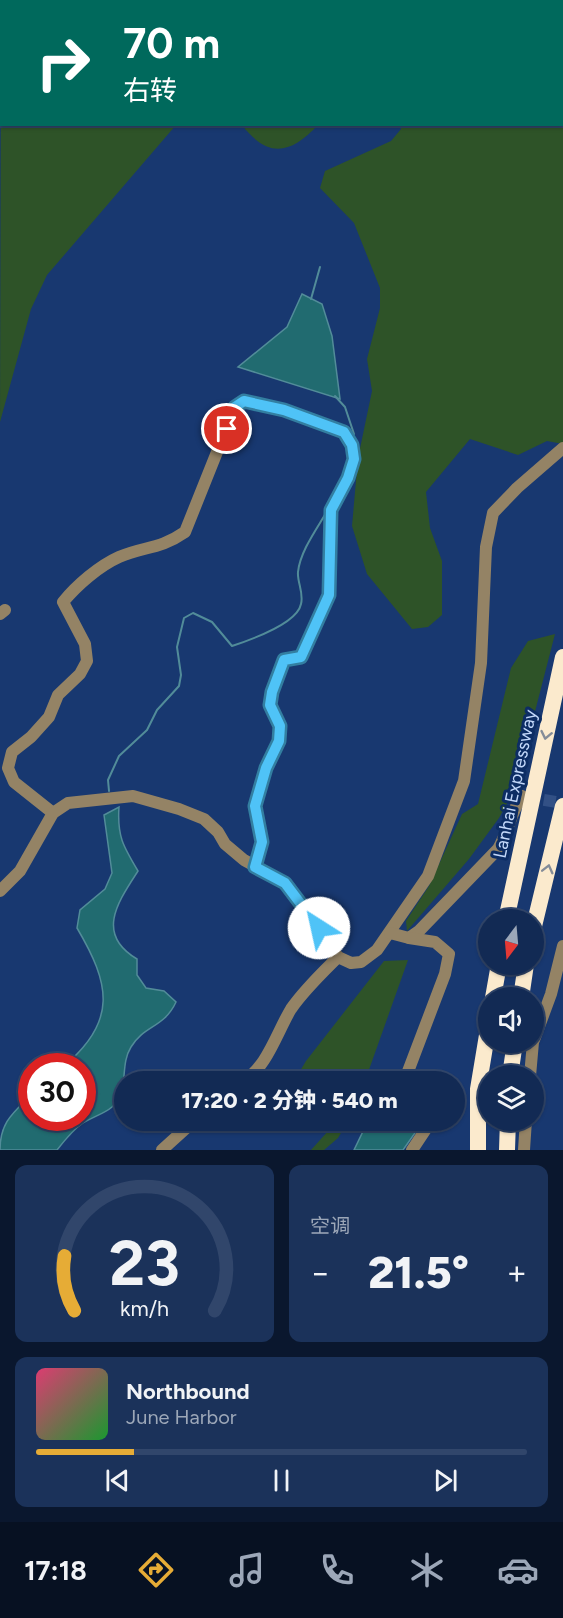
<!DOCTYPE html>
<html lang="zh">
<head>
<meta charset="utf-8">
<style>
  :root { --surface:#122a54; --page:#1b325a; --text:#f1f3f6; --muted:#9ca7b8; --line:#31466b; --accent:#e6ac36 }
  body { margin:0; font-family:Figtree,"Noto Sans SC",sans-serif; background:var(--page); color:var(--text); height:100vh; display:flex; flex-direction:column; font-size:22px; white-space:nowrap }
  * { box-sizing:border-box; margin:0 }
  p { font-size:20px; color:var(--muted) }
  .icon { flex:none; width:33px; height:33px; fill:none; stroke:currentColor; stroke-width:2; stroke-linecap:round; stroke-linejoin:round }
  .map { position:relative; height:1150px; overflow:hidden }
  .panel { display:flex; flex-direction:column; gap:15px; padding:15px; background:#0a172e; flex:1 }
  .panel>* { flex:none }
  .banner { position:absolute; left:0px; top:0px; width:564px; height:126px; box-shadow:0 2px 4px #0004,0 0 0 2px var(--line); background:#00695c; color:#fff; overflow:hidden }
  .needle { width:39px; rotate:196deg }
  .tools { position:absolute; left:478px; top:909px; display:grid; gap:12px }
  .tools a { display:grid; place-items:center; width:66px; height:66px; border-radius:50%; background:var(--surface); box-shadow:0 2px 4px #0004,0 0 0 2px var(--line); font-size:30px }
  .speed { position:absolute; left:18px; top:1053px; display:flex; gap:12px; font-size:30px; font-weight:700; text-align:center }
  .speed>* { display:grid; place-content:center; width:78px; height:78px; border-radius:50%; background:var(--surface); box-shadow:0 2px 4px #0004,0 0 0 2px var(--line); line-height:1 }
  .speed .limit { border:9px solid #d22; background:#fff; color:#111 }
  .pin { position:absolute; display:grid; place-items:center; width:51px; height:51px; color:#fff; margin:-26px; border:3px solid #fff; border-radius:50%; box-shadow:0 2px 6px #0007 }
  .me { position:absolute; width:66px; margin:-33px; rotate:325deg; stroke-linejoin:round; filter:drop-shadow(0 0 4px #0008) }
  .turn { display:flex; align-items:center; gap:21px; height:126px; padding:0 24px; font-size:27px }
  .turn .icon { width:78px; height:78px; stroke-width:2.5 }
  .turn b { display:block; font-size:42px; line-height:51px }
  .big { font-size:45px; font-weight:800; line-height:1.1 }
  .panel .widget { flex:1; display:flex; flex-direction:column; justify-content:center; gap:9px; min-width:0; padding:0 21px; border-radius:12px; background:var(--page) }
  .panel .dial { align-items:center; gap:0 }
  .dial svg { height:156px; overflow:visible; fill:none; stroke:var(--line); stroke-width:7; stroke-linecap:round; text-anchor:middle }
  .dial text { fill:var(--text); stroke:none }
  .song { display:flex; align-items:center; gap:18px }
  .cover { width:72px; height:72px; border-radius:9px; background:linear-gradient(135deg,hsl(340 70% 55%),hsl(130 70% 35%)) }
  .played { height:6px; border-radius:3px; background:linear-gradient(90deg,var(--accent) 20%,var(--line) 20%) }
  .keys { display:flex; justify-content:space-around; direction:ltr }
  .heat { display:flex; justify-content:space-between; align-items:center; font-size:33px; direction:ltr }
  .panel .tiles { flex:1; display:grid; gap:15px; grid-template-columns:1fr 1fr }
  .widget:last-child { grid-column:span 2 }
  .trip { position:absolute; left:114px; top:1071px; width:351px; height:60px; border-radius:30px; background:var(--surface); box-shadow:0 2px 4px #0004,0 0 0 2px var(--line); font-weight:800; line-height:60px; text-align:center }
  .tabs { display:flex; height:96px; justify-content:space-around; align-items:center; background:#071122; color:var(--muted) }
  .tabs .icon { width:42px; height:42px }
  .tabs .on { color:var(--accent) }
  .tabs b { font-size:27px; color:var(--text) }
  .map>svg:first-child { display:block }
</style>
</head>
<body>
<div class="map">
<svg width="563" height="1150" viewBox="0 0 563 1150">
  <rect width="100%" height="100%" fill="#183870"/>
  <g fill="#2e5328">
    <path d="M7,0h556v444l-16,-3 -29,14 -48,-16 -44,53 4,36 12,33v54l-14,12 -16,2 -45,-55 -15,-48 6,-68 14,-67 -5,-32 13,-51v-20l-26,-65 -34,-35 5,-17 66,-30 10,-12 -1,-4 162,-1v-122z"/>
    <path d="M1,11l1,113 174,1 -129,150 -16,34 -31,113z"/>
    <path d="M242,125h76c-27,29 -50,34 -76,0z"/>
    <path d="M555,634l-40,155 -16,29 -30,41 -62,72 -1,-10 23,-35 33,-72 16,-10 33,-136 17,-27z"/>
    <path d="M408,960l-43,121h-71l12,-20 78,-100z"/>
    <path d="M331,1121h17l-10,17 -14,12h-13l18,-20z"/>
  </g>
  <g fill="#216b70" stroke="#528c99" stroke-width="1.5">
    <path d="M302,294l20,10 10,32 8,63 -102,-32 49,-40z"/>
    <path d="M119,807c-2,29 4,39 19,64 -20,31 -43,63 -1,88v16l9,13 18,3 12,11c-12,26 -32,23 -45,45 -12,19 -1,45 -19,60 -8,7 -20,10 -29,16 -9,6 -19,18 -26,27h-57c0,-28 13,-37 31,-55l1,23h50v-52h-18c54,-45 46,-82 13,-138l3,-18 25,-21 7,-16 -8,-58z"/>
    <path d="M368,1121h47l7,2 -19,27h-49z"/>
  </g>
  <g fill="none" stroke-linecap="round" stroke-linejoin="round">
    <g stroke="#528c99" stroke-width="2">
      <path d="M311,299l9,-32"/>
      <path d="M335,396l10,11 9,27"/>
      <path d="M109,791l-1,-11 11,-24 28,-26 10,-20 22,-24 2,-11 -4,-28 7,-29 9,-5 19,9 20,24c18,-6 65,-22 69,-42 3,-11 -4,-22 -3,-32 2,-20 18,-42 28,-59"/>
    </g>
    <path stroke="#325085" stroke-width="12" stroke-dasharray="12 6" stroke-linecap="butt" d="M526,797l37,6"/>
    <g stroke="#948365" stroke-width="12">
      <path d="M0,614l5,-4"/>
      <path d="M53,813l-39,-31 -6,-14 4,-16 19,-15 18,-20 9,-22 22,-21 7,-13 -2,-17 -22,-42c14,-17 36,-36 56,-45 25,-11 40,-7 66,-25l50,-125 9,-6 39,9 61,22 8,13 2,14 -6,19 -17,32 -2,85 -28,62 -17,3 -13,32 -1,13 10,21 -1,15 -13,27 -11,38 7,36 -7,25"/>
      <path d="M0,891l20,-20 33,-58 15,-10 65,-7 46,13 25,10 14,13 7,12 19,16 41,23 24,30 29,44 13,6 10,-1 16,-12 51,-74 36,-95 17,-118 5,-116 7,-34 24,-25 46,-40"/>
      <path d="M390,933l19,5 10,-7 79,-82c10,-17 13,-37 24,-53"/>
      <path d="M534,1040l17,-46 12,-48"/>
      <path d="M530,1076l3,-34"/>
      <path d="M229,1082h1"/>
      <path d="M242,1082c25,-14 35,-50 49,-73 13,-19 31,-36 47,-52"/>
      <path d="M404,1082l41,-108 4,-20 -14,-12 -26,-4"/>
      <path d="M162,1150l33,-30"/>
      <path d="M412,1150l16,-24 -3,-6"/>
      <path d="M524,1150l2,-30"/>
    </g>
    <g stroke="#fbeacd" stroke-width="16">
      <path d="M506,920l57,-263"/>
      <path d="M534,926l29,-120"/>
      <path d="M493,998l6,-34"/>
      <path d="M521,998l5,-34"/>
      <path d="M510,1076l5,-34"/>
      <path d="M478,1150v-61l11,-66"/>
      <path d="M507,1150l1,-30"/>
    </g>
  </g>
  <defs><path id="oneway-chevron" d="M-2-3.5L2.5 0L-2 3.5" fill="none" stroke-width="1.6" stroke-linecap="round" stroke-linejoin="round" transform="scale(1.5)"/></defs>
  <g stroke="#848c98">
    <use href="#oneway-chevron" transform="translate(546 735) rotate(102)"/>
    <use href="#oneway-chevron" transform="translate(548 869) rotate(-76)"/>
  </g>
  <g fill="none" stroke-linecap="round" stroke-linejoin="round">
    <g stroke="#337fa1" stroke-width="15">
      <path id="route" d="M227,429l8,-22 9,-6 40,9 60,22 8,13 2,14 -6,19 -17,32 -2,85 -28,62 -17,3 -12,32 -2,13 10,21 -1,15 -13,27 -11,38 7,36 -7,25 30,16 34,45"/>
    </g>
    <use href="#route" stroke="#4fc3f7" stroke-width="10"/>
  </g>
  <g text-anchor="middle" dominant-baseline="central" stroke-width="6" stroke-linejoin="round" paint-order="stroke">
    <g font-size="18" fill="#c3d8fa" stroke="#0d2d64">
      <text transform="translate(515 784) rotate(-78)">Lanhai Expressway</text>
    </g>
  </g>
</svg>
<div class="tools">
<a><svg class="needle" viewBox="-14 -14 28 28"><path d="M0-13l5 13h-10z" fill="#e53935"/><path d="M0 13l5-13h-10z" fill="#9ca7b8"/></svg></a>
<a><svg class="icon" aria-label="sound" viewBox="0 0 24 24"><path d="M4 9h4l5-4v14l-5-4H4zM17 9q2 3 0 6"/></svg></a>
<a><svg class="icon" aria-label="layers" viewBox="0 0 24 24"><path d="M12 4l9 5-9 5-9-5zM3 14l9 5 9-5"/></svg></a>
</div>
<div class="speed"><div class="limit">30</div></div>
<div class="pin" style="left:227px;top:429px;background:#d93025"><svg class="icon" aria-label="arrive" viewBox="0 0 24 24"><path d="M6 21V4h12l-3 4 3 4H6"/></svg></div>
<svg class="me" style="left:319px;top:928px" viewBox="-20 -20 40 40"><circle r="19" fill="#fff"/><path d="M0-13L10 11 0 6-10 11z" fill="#4fc3f7"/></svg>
<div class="trip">17:20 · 2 分钟 · 540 m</div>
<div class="banner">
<div class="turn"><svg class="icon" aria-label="right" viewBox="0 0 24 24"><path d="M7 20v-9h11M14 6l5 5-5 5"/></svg><div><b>70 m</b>右转</div></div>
</div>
</div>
<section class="panel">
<div class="tiles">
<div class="widget dial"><svg viewBox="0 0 100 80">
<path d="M14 69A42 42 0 1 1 86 69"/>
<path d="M14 69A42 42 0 0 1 9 41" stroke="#e6ac36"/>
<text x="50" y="56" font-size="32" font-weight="700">23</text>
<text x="50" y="72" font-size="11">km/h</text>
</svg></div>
<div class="widget"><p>空调</p>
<div class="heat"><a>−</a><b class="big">21.5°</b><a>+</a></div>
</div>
<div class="widget">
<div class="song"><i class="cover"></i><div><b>Northbound</b><p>June Harbor</p></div></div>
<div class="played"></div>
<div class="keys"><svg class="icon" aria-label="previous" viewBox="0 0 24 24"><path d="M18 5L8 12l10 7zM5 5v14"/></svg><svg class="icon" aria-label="pause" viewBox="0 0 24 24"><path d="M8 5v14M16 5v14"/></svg><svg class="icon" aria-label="next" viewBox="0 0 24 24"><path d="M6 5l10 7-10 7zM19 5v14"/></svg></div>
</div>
</div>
</section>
<nav class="tabs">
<b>17:18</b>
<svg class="icon on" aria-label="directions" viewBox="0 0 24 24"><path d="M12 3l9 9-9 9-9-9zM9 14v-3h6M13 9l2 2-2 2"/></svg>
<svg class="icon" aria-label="music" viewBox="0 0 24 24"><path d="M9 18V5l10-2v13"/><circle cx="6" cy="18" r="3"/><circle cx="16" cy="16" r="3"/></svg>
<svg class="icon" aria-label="phone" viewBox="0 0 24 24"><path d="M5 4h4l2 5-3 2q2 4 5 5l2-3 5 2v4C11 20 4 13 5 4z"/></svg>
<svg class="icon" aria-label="climate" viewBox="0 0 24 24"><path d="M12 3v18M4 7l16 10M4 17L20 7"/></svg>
<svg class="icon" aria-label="car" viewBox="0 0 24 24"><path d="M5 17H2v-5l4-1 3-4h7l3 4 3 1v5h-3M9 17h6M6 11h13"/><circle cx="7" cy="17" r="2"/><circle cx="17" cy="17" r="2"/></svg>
</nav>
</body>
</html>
